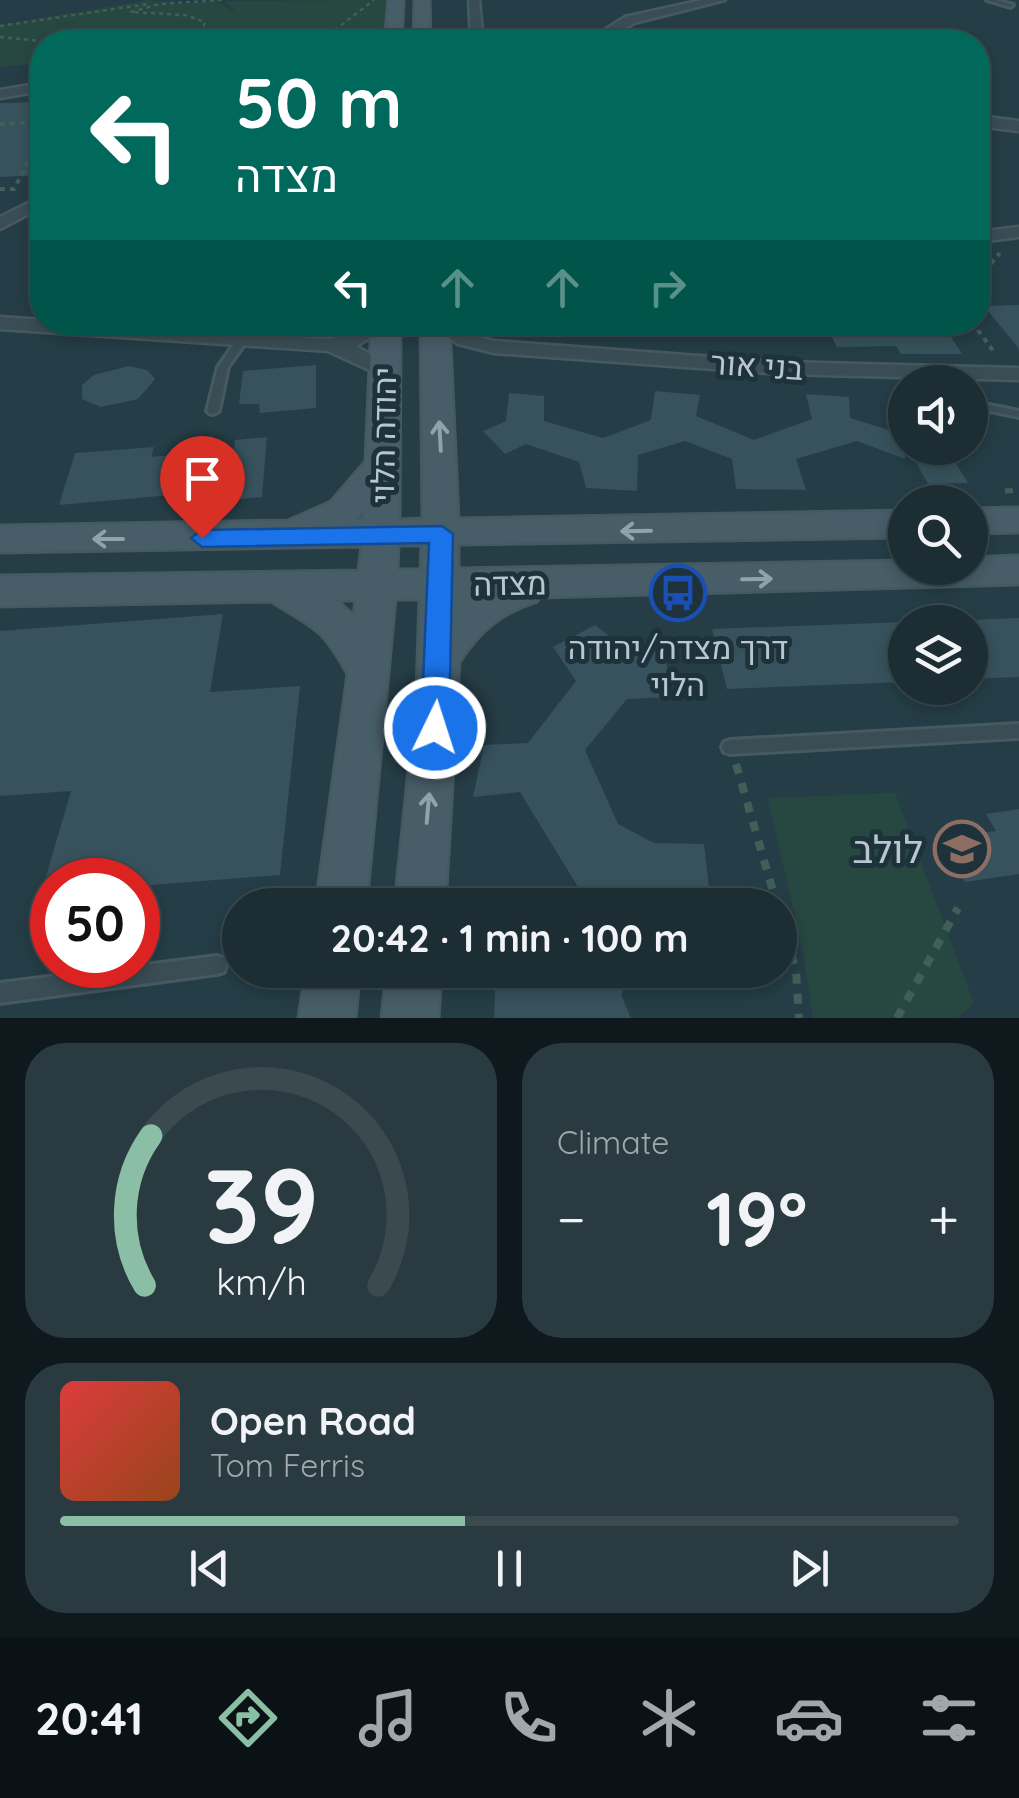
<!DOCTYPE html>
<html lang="en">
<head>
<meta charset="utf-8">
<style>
  :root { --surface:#1c2e34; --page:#293a40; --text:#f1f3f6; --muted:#a0a8ac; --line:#3a4a4f; --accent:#8abfa5 }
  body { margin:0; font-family:Quicksand,Heebo,sans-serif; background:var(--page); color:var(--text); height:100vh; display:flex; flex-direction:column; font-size:38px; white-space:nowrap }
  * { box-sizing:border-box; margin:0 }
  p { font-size:32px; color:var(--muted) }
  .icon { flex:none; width:55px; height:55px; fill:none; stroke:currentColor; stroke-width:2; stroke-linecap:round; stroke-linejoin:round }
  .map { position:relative; height:1018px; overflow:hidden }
  .details { display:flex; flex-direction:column; gap:25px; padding:25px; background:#0f191d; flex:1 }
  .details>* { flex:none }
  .top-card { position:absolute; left:30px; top:30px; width:960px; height:305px; border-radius:40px; box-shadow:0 5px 15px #0003,0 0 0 2px var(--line); background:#00695c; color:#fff; overflow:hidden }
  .fabs { position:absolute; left:888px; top:365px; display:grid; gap:20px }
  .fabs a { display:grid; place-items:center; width:100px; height:100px; border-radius:50%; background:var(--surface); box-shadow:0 5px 15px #0003,0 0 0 2px var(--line); font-size:50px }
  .speed { position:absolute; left:30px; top:858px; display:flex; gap:20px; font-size:50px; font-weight:700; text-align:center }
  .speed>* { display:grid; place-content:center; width:130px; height:130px; border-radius:50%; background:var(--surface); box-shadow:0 5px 15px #0003,0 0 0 2px var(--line); line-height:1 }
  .speed .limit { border:15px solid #d22; background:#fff; color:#111 }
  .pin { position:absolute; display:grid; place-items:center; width:85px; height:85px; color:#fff; margin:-102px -42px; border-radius:50% 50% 50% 0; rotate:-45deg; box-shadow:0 0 10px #0007 }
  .pin .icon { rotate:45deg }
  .me { position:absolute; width:110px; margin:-55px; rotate:4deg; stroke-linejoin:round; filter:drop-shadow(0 0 8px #0008) }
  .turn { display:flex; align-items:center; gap:35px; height:210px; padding:0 40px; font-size:45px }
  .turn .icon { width:130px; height:130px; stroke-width:2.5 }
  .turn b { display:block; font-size:70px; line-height:85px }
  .lanes { display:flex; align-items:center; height:95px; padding:0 40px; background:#0003; justify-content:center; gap:50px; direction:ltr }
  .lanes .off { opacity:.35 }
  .big { font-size:75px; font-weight:700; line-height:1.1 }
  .details .widget { flex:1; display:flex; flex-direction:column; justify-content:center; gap:15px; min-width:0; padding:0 35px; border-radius:40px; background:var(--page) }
  .details .dial { align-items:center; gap:0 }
  .dial svg { height:260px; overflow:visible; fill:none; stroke:var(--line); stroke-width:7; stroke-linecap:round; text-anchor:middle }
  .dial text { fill:var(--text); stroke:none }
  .song { display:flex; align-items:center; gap:30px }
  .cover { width:120px; height:120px; border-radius:15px; background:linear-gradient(135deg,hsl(0 70% 55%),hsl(20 70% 35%)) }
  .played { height:10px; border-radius:5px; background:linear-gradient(90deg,var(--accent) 45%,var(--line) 45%) }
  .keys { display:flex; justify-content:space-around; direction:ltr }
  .heat { display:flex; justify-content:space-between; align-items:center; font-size:55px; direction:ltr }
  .details .tiles { flex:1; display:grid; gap:25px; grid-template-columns:1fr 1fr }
  .widget:last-child { grid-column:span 2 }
  .trip { position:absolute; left:222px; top:888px; width:575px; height:100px; border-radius:50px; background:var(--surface); box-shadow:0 5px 15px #0003,0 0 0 2px var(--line); font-weight:700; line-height:100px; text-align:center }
  .tab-bar { display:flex; height:160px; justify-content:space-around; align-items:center; background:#0b1215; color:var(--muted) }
  .tab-bar .icon { width:70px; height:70px }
  .tab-bar .active { color:var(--accent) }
  .tab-bar b { font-size:45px; color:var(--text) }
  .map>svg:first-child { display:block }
</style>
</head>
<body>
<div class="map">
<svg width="1019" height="1018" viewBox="0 0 1019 1018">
  <rect width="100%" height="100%" fill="#253d46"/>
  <g fill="#274741">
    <path d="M148,0l37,4 30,-4 24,15 -15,-14 164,-1 -3,42h-343v21l-42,4v-42z"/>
    <path d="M895,793l79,210 -16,15h-145l-10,-65 -35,-155z"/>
  </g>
  <g fill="#37525c">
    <path d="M42,102v73l-42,2v-74z"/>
    <path d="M1019,305v44l-35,-43z"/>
    <path d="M825,323h58l4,7 59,-1 16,25h-61l-5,-8 -59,1z"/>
    <path d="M316,365v43l-56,5 -1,-9h-20l4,-33z"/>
    <path d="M129,366l18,4 8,9 -17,20 -37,8 -19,-8v-14l12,-10z"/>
    <path d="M655,391l45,4 -4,21 58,24 58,-21 -6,-25 43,3 1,21 55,17v24l-48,-18 -61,18 10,31 -70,-1 -4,-30 -47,-18 -47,14 -1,36 -51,-3 -7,-26 -53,-18 -21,10 -22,-23 23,-10 3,-28 35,3v25l59,17 48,-18z"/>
    <path d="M267,437l-5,60 -81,8 2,-11 -124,11 16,-52 79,-6 -3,10 83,-7 1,-10z"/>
    <path d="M908,448h38l22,35 -40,1z"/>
    <path d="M223,614l-13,78 90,-6 -20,189 -142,11v-6h-93l26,-89 -71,5v-165z"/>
    <path d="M1019,618v59l-49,2v-59z"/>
    <path d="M905,622v60l-178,7 -15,-60z"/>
    <path d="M595,625l38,29 31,-5 8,48 -45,2 -42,51 33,74 36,19 50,1 7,61h-122l-69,-113 -47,5 11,-52 44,-2 48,-62 -23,-34z"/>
    <path d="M1019,809v65l-54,8 -22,-44 53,-7 -10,-17z"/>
    <path d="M552,970h80l-11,25 10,23h-137l2,-46 54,2z"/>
  </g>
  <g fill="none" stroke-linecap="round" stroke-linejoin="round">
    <g stroke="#465961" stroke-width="6">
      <g id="service">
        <path d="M987,0h9l17,5 -3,2z"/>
        <path d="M243,336l5,3 -20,28 -9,44 -6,3 -4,-1 -2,-2 11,-44 21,-30z"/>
        <path d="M925,371l4,1 7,10h-10l-6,-8z"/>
        <path d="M970,401l49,10v6l-49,-10z"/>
        <path d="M1019,724v14l-289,16 -6,-2 -2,-5 2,-5 6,-2z"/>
        <path d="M217,956l7,2 2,7 -2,7 -7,2 -217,29v-20z"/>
      </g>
    </g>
    <g stroke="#465961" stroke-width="5">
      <g id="minor">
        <path d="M469,0h10l4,42h-12z"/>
        <path d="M42,83v8l-42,7v-8z"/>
        <path d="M42,196v11l-42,22v-12z"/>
        <path d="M1019,227v10l-41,5v-10z"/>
        <path d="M0,317l328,22c28,-5 37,-17 68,-17l-40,24 40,24 -4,4h-14l-50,-23 -328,-22z"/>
        <path d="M427,322c26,0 42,13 67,19l287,21 238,6v12l-238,-6 -287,-21 -36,-9z"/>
      </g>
    </g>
    <g stroke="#465961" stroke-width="5">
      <g id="tertiary">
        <path d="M702,0h23l-91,23 -33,19h-16l40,-25z"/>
        <path d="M978,116l41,5v10l-41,-5z"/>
      </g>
    </g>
    <g stroke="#465961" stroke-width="5">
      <g id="secondary">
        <path d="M389,0h14l-2,42h-16z"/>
        <path d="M415,0h14l1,42h-16z"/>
        <path d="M372,322h28l-1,198 24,-1 -2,-197h28l9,197 447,-8v26l-447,7v25l447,-8v7h65v-10l49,-2v28l-480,13 -2,4c-37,12 -57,29 -78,61l-14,243h-50l22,-212 3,-94h-25l-29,306h-50l32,-231c-27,-49 -34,-46 -77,-73l-271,5v-30l359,-5 3,-25 -362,6v-26l288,-5 43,-19 35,-41zM364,509v11h-10h1zM398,545h24l-1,25h-24zM336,600h20l-2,16z"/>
        <path d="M1019,508v24l-49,1v-24z"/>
        <path d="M306,970h54l-5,48h-56z"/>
        <path d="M387,970h54l-3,48h-56z"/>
      </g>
    </g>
    <g stroke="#415e58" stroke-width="2.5" stroke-dasharray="4 4" stroke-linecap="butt">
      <path d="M0,26l148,-22"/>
      <path d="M131,35l46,1"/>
      <path d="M0,37l52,5"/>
      <path d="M193,37l147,4"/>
      <path d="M322,40l52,-40"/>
      <path d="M160,42l31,-6 12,-7 2,-7 -20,-7 -54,-3 29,-8 62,-4"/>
    </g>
    <g stroke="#415e58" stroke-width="4" stroke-dasharray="5 5" stroke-linecap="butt">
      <path d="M0,124l42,-2"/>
      <path d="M42,138l-9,14 9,-1"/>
      <path d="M0,189h14l19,-37"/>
      <path d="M978,279l22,-26"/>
      <path d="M972,322l22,30"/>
    </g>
    <g stroke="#415e58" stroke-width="5" stroke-dasharray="8 8" stroke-linecap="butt">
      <path d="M1005,491l14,-1"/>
      <path d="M915,500l49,-5"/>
    </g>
    <g stroke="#415e58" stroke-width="8" stroke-dasharray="10 10" stroke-linecap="butt">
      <path d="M736,764l41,141"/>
      <path d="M780,916l16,55 3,47"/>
      <path d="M897,1018l61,-110"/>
    </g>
    <use href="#service" fill="#3a4d55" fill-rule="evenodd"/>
    <use href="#minor" fill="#3a4d55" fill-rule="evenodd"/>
    <use href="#tertiary" fill="#3a4d55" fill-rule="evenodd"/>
    <use href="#secondary" fill="#475d68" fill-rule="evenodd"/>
  </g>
  <defs><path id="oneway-shaft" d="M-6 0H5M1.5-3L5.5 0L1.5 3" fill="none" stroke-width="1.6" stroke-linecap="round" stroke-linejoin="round" transform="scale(2.5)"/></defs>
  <g stroke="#90a2aa">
    <use href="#oneway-shaft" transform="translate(440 436) rotate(-93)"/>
    <use href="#oneway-shaft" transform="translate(636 531) rotate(179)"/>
    <use href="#oneway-shaft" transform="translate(108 539) rotate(180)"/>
    <use href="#oneway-shaft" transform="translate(757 579) rotate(-1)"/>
    <use href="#oneway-shaft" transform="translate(428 808) rotate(-85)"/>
  </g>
  <path fill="#1a73e8" stroke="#114b97" stroke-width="2.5" d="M442,526l11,8 -4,194 -4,9 -10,4 -10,-4 -4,-9 8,-185 -227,4 -11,-9 11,-8z"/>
  <defs>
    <g id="bus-ring" transform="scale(2.875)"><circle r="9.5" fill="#1e323b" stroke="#1a4fb4" stroke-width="1.5"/><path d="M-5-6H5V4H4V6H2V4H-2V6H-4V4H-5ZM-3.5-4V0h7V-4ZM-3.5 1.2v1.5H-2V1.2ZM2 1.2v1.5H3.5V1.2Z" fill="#1a4fb4"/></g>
    <g id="school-ring" transform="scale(2.875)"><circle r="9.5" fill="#1e323b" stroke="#8d6e63" stroke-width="1.5"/><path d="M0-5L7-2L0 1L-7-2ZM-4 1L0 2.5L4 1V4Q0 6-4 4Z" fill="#8d6e63"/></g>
  </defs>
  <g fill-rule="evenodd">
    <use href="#bus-ring" x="678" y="593"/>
    <use href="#school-ring" x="962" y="849"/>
  </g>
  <g text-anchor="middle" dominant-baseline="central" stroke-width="10" stroke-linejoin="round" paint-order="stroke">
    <g font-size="32" fill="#b8c7ce" stroke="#1e323b">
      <text transform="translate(757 365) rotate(4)">בני אור</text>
      <text transform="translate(383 435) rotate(-89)">יהודה הלוי</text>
      <text transform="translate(510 583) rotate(-1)">מצדה</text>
    </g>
    <g font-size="32" fill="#b8c7ce" stroke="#1e323b">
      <text x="678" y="647">דרך מצדה/יהודה<tspan x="678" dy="37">הלוי</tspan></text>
    </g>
    <g font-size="38" fill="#b8c7ce" stroke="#1e323b" text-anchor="end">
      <text x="923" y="849">לולב</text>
    </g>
  </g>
</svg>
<div class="fabs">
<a><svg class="icon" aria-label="sound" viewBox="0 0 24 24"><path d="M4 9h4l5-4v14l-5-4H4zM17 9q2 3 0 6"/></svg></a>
<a><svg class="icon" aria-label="search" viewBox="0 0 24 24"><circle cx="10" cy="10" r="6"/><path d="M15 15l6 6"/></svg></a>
<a><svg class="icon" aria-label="layers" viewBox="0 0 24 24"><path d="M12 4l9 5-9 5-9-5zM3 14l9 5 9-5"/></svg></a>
</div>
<div class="speed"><div class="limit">50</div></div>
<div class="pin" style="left:202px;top:538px;background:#d93025"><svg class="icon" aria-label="arrive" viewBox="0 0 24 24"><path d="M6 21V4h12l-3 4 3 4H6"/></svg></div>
<svg class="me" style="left:435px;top:728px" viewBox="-20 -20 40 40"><circle r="17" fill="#1a73e8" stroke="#fff" stroke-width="3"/><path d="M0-11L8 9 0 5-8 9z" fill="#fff"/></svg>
<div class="trip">20:42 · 1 min · 100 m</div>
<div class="top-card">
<div class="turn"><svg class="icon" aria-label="left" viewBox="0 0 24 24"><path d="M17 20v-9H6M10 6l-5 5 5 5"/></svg><div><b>50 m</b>מצדה</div></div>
<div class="lanes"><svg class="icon" aria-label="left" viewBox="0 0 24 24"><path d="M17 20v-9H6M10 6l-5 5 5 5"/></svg><svg class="icon off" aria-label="ahead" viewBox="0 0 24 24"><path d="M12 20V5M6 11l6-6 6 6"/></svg><svg class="icon off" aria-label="ahead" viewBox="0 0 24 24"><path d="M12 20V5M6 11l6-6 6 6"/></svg><svg class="icon off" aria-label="right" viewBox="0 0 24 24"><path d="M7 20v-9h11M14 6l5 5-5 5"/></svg></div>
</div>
</div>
<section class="details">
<div class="tiles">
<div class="widget dial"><svg viewBox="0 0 100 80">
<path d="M14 69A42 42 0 1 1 86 69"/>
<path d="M14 69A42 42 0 0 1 16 23" stroke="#8abfa5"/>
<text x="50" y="56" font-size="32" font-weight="700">39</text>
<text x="50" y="72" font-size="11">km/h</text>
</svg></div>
<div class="widget"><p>Climate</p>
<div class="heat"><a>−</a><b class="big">19°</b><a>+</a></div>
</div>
<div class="widget">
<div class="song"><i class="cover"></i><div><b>Open Road</b><p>Tom Ferris</p></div></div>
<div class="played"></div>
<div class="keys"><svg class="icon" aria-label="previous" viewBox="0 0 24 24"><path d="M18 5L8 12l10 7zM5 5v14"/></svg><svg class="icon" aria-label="pause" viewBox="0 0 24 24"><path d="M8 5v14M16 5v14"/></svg><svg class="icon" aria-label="next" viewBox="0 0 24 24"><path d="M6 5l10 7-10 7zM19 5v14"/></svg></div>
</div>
</div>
</section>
<nav class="tab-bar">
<b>20:41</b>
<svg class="icon active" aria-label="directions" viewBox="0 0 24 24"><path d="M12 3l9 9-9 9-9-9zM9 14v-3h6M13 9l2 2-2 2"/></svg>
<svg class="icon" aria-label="music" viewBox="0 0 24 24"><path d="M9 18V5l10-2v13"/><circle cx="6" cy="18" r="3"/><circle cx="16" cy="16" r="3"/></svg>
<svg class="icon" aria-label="phone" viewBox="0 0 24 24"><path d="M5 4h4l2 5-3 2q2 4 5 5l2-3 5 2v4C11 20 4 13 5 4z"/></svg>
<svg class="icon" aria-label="climate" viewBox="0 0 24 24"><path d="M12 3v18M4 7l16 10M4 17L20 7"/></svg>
<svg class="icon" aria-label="car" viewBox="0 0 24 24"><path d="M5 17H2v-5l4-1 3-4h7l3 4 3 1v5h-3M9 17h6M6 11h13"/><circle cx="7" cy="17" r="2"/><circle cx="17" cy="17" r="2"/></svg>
<svg class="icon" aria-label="filters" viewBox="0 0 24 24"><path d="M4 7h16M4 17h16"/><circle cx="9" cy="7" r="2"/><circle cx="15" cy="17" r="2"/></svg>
</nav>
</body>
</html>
